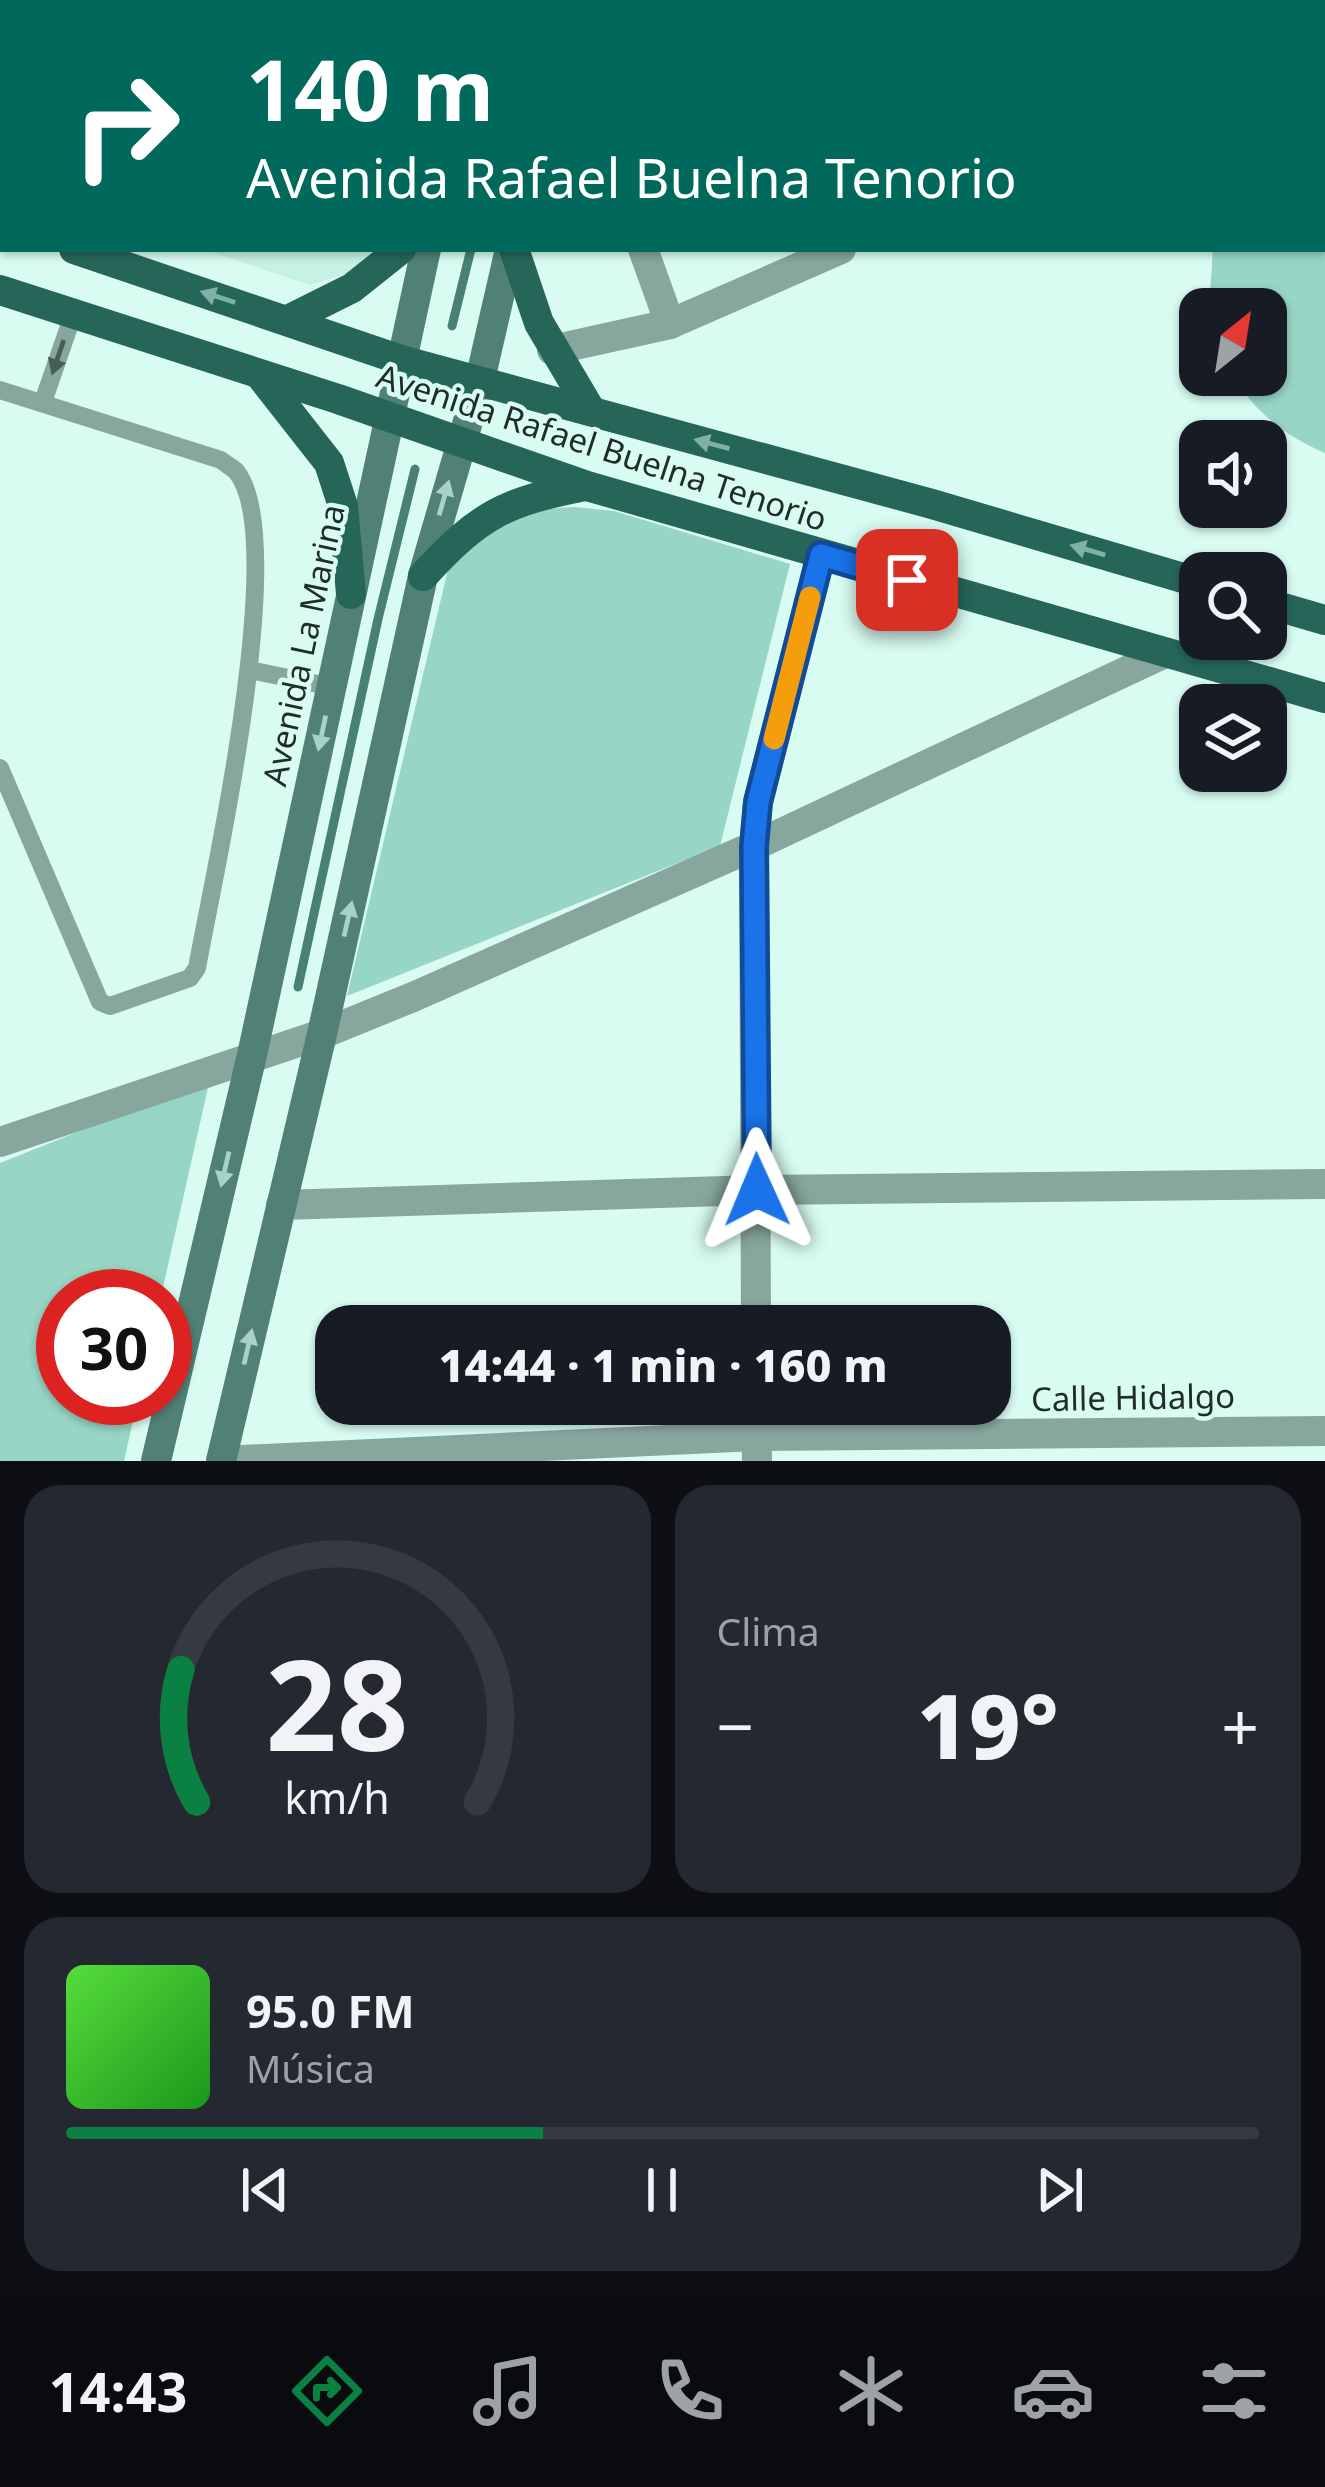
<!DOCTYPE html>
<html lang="es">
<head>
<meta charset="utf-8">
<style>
  :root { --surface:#171b24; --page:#242831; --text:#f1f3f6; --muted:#9ea1a6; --line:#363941; --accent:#0b8043 }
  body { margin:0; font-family:"Noto Sans",sans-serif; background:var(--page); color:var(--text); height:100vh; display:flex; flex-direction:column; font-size:45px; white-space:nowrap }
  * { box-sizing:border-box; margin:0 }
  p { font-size:39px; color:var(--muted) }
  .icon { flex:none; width:66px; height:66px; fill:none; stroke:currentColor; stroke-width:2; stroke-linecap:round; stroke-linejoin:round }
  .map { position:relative; height:1461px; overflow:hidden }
  .panel { display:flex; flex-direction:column; gap:24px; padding:24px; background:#0d0f14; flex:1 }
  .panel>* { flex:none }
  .guide { position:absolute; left:0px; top:0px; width:1326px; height:252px; box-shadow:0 3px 9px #0004; background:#00695c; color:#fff; overflow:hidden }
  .needle { width:78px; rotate:30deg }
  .fabs { position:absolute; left:1179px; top:288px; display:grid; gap:24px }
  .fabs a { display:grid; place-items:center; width:108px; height:108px; border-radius:24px; background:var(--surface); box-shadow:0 3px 9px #0004; font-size:60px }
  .speed { position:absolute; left:36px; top:1269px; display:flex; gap:24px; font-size:60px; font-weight:700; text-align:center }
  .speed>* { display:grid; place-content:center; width:156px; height:156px; border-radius:50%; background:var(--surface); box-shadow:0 3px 9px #0004; line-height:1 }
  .speed .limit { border:18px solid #d22; background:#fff; color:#111 }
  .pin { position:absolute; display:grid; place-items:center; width:102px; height:102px; color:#fff; margin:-51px; border-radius:24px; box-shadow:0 6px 18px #0006 }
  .me { position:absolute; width:132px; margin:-66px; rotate:359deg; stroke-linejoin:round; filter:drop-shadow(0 0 9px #0008) }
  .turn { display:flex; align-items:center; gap:42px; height:252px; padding:0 48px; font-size:54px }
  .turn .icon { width:156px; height:156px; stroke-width:2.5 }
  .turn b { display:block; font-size:84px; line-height:102px }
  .big { font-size:90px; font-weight:800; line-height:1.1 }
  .panel .widget { flex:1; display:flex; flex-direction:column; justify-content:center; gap:18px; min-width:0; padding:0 42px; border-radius:36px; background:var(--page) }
  .panel .dial { align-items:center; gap:0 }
  .dial svg { height:312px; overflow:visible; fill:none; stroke:var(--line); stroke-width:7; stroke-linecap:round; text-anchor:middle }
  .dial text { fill:var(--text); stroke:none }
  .song { display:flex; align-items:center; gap:36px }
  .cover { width:144px; height:144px; border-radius:18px; background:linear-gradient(135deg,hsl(110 70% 55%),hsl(120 70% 35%)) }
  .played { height:12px; border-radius:6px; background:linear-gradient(90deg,var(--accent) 40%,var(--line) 40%) }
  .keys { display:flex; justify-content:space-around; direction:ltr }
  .heat { display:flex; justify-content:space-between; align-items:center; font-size:66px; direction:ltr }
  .panel .tiles { flex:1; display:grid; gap:24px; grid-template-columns:1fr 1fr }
  .widget:last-child { grid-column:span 2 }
  .trip { position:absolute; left:315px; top:1305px; width:696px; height:120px; border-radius:36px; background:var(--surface); box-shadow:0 3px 9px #0004; font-weight:800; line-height:120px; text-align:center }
  .menu { display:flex; height:192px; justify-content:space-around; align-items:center; background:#090b0e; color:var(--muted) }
  .menu .icon { width:84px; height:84px }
  .menu .current { color:var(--accent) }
  .menu b { font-size:54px; color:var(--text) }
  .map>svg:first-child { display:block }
</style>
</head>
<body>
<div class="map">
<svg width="1325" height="1461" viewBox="0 0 1325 1461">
  <rect width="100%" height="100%" fill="#d8fcf2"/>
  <g fill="#c6f2e5">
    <path d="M0,0h472l-469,3v178z"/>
    <path d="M203,249h174l-24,23 -43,13z"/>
  </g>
  <g fill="#97d5c5">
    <path d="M1325,127v326c-41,-18 -69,-40 -93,-78h34v-66h-57l4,-60h110z"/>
    <path d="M575,507l39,4 176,53 -70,282 -373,150 102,-431c42,-41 66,-56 126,-58z"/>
    <path d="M210,1079l-49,217h-98v102h75l-14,63h-124v-298z"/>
  </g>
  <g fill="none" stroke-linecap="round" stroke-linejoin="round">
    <g stroke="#488174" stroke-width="9">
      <path d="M529,3l1,-3"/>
      <path d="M452,326l19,-77"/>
      <path d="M298,987l80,-368 37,-150"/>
    </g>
  </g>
  <path fill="#a2c4bb" stroke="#8cada4" stroke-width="3" d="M941,0h304l-6,3z"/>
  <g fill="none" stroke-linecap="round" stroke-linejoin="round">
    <g stroke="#87a69e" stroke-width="18">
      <path d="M48,0v3"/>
      <path d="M157,3l7,-3"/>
      <path d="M0,68l3,-1"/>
      <path d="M0,390l221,70c2,2 13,9 15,11 55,67 -23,407 -39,497l-7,10 -80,28 -10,-4 -100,-234"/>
      <path d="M43,402l31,-90"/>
      <path d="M250,670l82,17"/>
    </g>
    <g stroke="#87a69e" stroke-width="30">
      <path d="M1323,12l2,-1"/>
      <path d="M643,249l27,75"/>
      <path d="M552,350l118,-26 171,-75"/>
      <path d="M0,1142l322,-108 91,-37 341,-151 409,-192"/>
      <path d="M281,1205l475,-15 569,-6"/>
      <path d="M756,1326l-2,-480 4,-44 63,-247"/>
      <path d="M756,1404l1,57"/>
      <path d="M221,1461l535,-25 569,-5"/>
    </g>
    <g stroke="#518175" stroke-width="30">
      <path d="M481,3v-3"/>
      <path d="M570,3v-3"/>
      <path d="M156,1461l96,-406 174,-806"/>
      <path d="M221,1461l101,-427 101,-458 57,-196 30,-131"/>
    </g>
    <g stroke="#266659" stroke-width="30">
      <path d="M0,224l3,1"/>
      <path d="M74,249l327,111 531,144 268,79"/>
      <path d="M514,249l25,74 52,88"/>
      <path d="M0,290l338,109 249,87 738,212"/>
      <path d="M288,320l64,-32 49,-39"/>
      <path d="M260,375l69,88 14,43 8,88"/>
      <path d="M423,576c56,-61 81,-74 162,-90"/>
      <path d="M1266,603l59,17"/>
    </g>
  </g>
  <defs><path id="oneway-solid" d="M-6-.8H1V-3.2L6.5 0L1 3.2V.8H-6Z" transform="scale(3)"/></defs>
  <g fill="#7fb1a6">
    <use href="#oneway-solid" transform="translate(218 297) rotate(-162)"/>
    <use href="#oneway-solid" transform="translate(712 444) rotate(-165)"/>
    <use href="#oneway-solid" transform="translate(1088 550) rotate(-164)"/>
  </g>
  <use fill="#495d58" href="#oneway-solid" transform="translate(58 357) rotate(109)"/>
  <g fill="#a9d1c6">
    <use href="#oneway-solid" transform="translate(444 498) rotate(-74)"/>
    <use href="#oneway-solid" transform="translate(322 733) rotate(102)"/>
    <use href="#oneway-solid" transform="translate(348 919) rotate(-77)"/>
    <use href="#oneway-solid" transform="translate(225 1169) rotate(103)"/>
    <use href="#oneway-solid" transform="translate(248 1347) rotate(-77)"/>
  </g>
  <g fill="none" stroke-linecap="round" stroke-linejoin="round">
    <g stroke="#114b97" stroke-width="30">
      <path id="route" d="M757,1190l-3,-344 4,-44 63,-247 86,25"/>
    </g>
    <use href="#route" stroke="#1a73e8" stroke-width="21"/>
    <path stroke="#f59e0b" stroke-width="21" d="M774,739l36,-142"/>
  </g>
  <g text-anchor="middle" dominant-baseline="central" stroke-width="9" stroke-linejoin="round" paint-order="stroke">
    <g font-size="33" fill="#1f2c29" stroke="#d8fcf2">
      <text transform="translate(602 447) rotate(18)">Avenida Rafael Buelna Tenorio</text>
      <text transform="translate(303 645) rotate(-78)">Avenida La Marina</text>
      <text transform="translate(1133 1397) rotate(-1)">Calle Hidalgo</text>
    </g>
  </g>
</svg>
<div class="fabs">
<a><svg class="needle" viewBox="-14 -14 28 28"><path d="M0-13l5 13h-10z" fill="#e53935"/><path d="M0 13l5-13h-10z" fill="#9ea1a6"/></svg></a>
<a><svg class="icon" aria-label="sound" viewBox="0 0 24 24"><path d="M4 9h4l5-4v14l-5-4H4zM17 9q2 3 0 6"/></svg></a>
<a><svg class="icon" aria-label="search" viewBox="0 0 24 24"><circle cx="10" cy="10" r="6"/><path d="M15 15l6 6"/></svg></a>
<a><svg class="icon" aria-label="layers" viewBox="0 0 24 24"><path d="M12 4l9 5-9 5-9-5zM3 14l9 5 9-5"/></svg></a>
</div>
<div class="speed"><div class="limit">30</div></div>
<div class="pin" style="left:907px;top:580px;background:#d93025"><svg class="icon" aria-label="arrive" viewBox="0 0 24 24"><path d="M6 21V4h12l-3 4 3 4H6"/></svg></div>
<svg class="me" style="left:757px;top:1190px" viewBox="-20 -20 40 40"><path d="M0-17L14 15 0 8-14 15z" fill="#1a73e8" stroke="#fff" stroke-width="4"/></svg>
<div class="trip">14:44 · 1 min · 160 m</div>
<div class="guide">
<div class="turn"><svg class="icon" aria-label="right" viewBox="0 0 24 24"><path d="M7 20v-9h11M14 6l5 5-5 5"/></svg><div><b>140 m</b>Avenida Rafael Buelna Tenorio</div></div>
</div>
</div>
<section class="panel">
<div class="tiles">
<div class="widget dial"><svg viewBox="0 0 100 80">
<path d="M14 69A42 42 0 1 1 86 69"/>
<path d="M14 69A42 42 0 0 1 10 35" stroke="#0b8043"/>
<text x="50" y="56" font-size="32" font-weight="700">28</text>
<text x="50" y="72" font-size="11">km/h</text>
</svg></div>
<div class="widget"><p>Clima</p>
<div class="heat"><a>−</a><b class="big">19°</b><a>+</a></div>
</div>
<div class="widget">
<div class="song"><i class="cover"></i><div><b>95.0 FM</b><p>Música</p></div></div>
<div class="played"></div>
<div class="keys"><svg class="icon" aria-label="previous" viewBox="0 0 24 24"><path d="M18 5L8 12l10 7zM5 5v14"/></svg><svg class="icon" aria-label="pause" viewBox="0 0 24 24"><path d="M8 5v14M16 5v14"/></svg><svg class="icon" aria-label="next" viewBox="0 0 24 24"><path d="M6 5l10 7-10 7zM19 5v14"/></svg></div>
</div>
</div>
</section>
<nav class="menu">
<b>14:43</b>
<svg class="icon current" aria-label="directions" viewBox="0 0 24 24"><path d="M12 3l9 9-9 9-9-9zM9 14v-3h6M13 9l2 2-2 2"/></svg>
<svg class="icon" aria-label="music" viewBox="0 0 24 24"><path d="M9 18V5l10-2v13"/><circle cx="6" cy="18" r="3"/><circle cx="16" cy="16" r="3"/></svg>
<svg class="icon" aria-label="phone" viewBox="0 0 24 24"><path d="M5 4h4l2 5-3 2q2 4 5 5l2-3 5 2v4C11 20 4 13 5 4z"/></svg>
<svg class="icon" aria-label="climate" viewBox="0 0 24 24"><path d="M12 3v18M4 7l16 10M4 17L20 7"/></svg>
<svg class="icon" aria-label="car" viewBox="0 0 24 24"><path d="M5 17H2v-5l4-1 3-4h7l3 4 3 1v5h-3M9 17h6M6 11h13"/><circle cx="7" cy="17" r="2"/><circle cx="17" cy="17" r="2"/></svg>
<svg class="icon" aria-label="filters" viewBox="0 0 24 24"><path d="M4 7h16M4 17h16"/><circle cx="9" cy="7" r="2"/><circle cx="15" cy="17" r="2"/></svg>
</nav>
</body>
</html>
